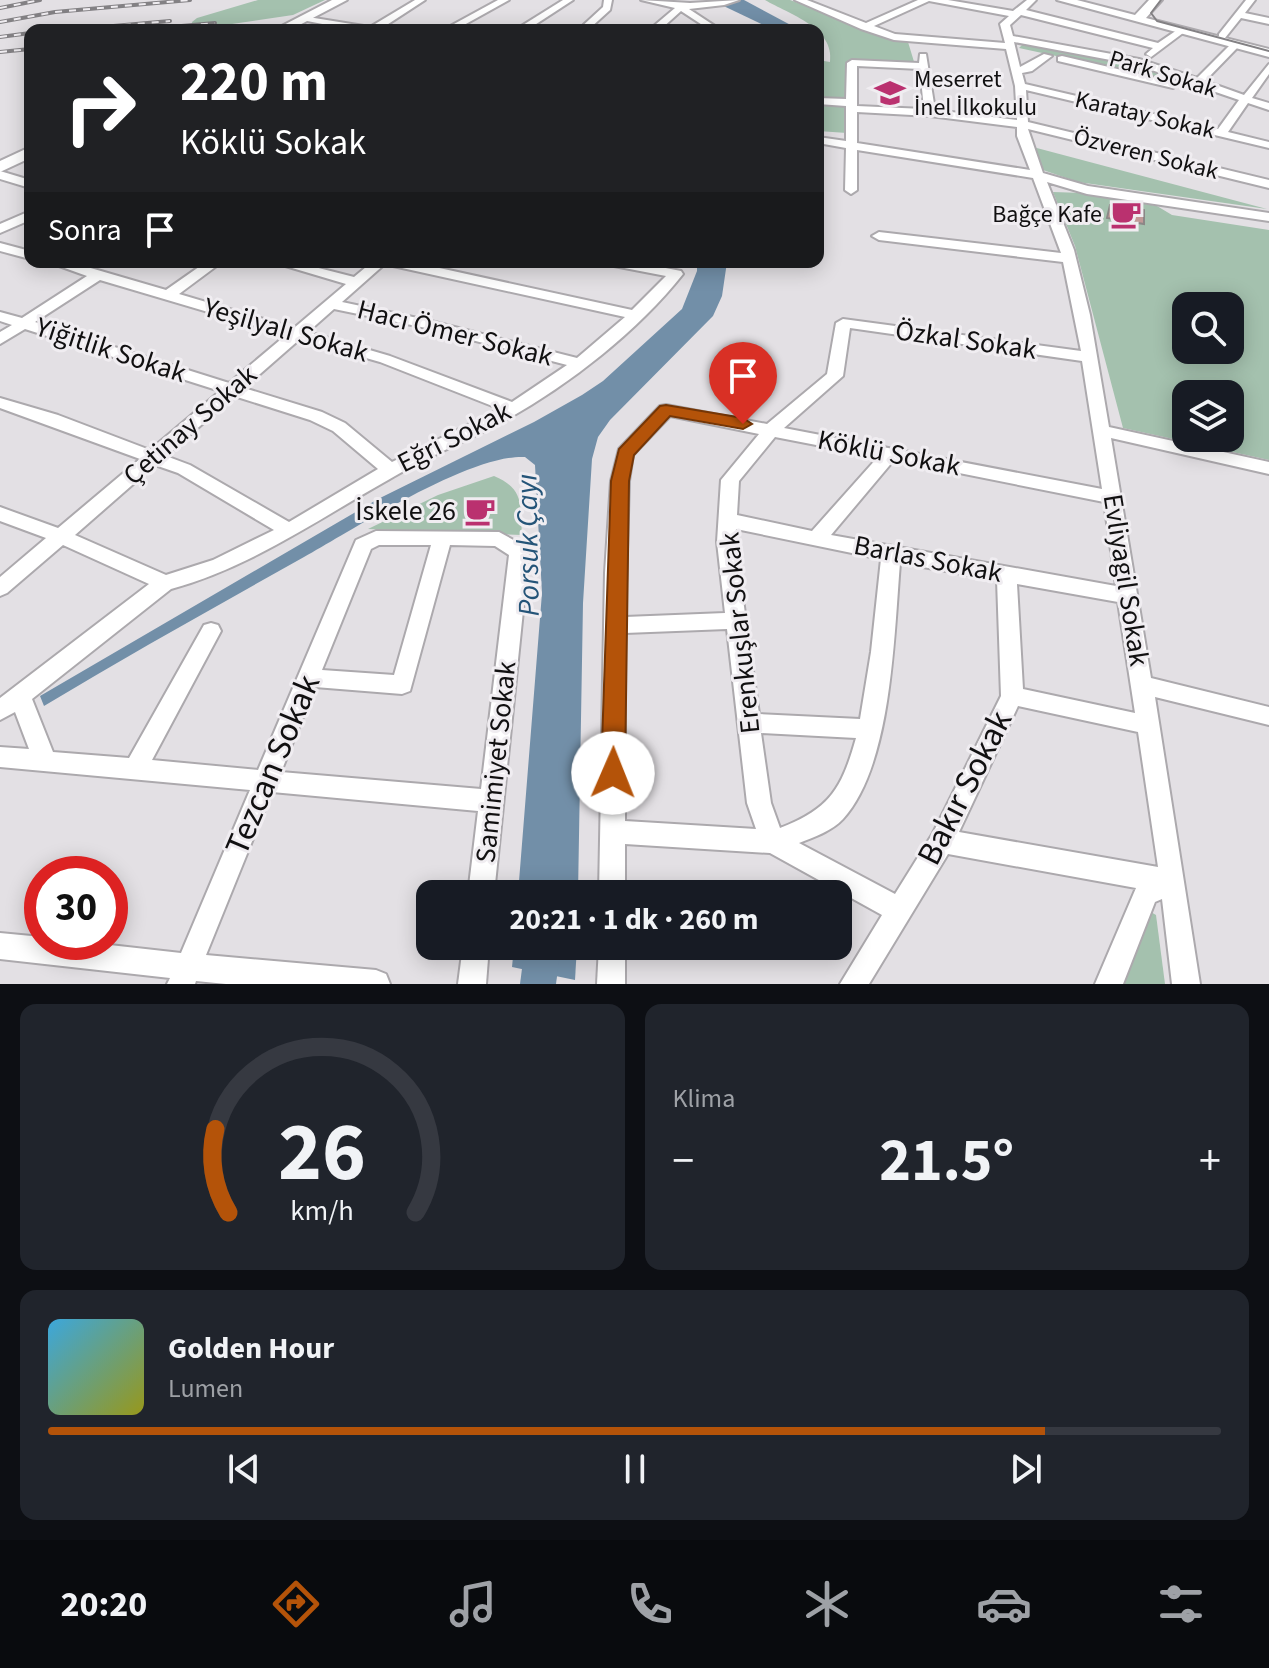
<!DOCTYPE html>
<html lang="tr">
<head>
<meta charset="utf-8">
<style>
  :root { --surface:#171b24; --page:#20242c; --text:#f1f3f6; --muted:#9ea1a6; --line:#363941; --accent:#b45309 }
  body { margin:0; font-family:"Source Sans 3",sans-serif; background:var(--page); color:var(--text); height:100vh; display:flex; flex-direction:column; font-size:30px; white-space:nowrap }
  * { box-sizing:border-box; margin:0 }
  p { font-size:26px; color:var(--muted) }
  .icon { flex:none; width:44px; height:44px; fill:none; stroke:currentColor; stroke-width:2; stroke-linecap:round; stroke-linejoin:round }
  .map { position:relative; height:984px; overflow:hidden }
  .drawer { display:flex; flex-direction:column; gap:20px; padding:20px; background:#0d0f14; flex:1 }
  .drawer>* { flex:none }
  .guide { position:absolute; left:24px; top:24px; width:800px; height:244px; border-radius:16px; box-shadow:0 4px 20px #0003; background:#202124; color:#fff; overflow:hidden }
  .tools { position:absolute; left:1172px; top:292px; display:grid; gap:16px }
  .tools a { display:grid; place-items:center; width:72px; height:72px; border-radius:16px; background:var(--surface); box-shadow:0 4px 20px #0003; font-size:40px }
  .speed { position:absolute; left:24px; top:856px; display:flex; gap:16px; font-size:40px; font-weight:700; text-align:center }
  .speed>* { display:grid; place-content:center; width:104px; height:104px; border-radius:50%; background:var(--surface); box-shadow:0 4px 20px #0003; line-height:1 }
  .speed .limit { border:12px solid #d22; background:#fff; color:#111 }
  .pin { position:absolute; display:grid; place-items:center; width:68px; height:68px; color:#fff; margin:-82px -34px; border-radius:50% 50% 50% 0; rotate:-45deg; box-shadow:0 0 8px #0007 }
  .pin .icon { rotate:45deg }
  .me { position:absolute; width:88px; margin:-44px; rotate:1deg; stroke-linejoin:round; filter:drop-shadow(0 0 6px #0008) }
  .turn { display:flex; align-items:center; gap:28px; height:168px; padding:0 24px; font-size:36px }
  .turn .icon { width:104px; height:104px; stroke-width:2.5 }
  .turn b { display:block; font-size:56px; line-height:68px }
  .then { display:flex; align-items:center; height:76px; padding:0 24px; background:#0003; gap:16px; font-size:30px }
  .big { font-size:60px; font-weight:700; line-height:1.1 }
  .drawer .widget { flex:1; display:flex; flex-direction:column; justify-content:center; gap:12px; min-width:0; padding:0 28px; border-radius:16px; background:var(--page) }
  .drawer .dial { align-items:center; gap:0 }
  .dial svg { height:208px; overflow:visible; fill:none; stroke:var(--line); stroke-width:7; stroke-linecap:round; text-anchor:middle }
  .dial text { fill:var(--text); stroke:none }
  .song { display:flex; align-items:center; gap:24px }
  .cover { width:96px; height:96px; border-radius:12px; background:linear-gradient(135deg,hsl(200 70% 55%),hsl(60 70% 35%)) }
  .played { height:8px; border-radius:4px; background:linear-gradient(90deg,var(--accent) 85%,var(--line) 85%) }
  .keys { display:flex; justify-content:space-around; direction:ltr }
  .heat { display:flex; justify-content:space-between; align-items:center; font-size:44px; direction:ltr }
  .drawer .tiles { flex:1; display:grid; gap:20px; grid-template-columns:1fr 1fr }
  .widget:last-child { grid-column:span 2 }
  .trip { position:absolute; left:416px; top:880px; width:436px; height:80px; border-radius:16px; background:var(--surface); box-shadow:0 4px 20px #0003; font-weight:700; line-height:80px; text-align:center }
  .dock { display:flex; height:128px; justify-content:space-around; align-items:center; background:#090b0e; color:var(--muted) }
  .dock .icon { width:56px; height:56px }
  .dock .on { color:var(--accent) }
  .dock b { font-size:36px; color:var(--text) }
  .map>svg:first-child { display:block }
</style>
</head>
<body>
<div class="map">
<svg width="1269" height="984" viewBox="0 0 1269 984">
  <rect width="100%" height="100%" fill="#e3e0e4"/>
  <g fill="#a4c1ae" fill-rule="evenodd">
    <path d="M258,0h67l-32,15 -102,15 1,-8 5,-4z"/>
    <path d="M765,0h25l118,42 7,23 -68,-3v41l-29,-2v-26l6,-14 6,1c5,-34 -41,-48 -65,-62z"/>
    <path d="M1023,44l115,21 57,21 -176,-38z"/>
    <path d="M818,104l30,2 -1,27 -29,-2z"/>
    <path d="M1033,147l234,62 -189,-27 -35,-12z"/>
    <path d="M1053,192l30,1 74,13 15,9 97,15v230l-146,-32 -48,-182zM1186,306h44v44h-44zM1186,394h44v44h-44z"/>
    <path d="M494,476c31,13 26,30 28,59l-154,-6 70,-34z"/>
    <path d="M1149,911l7,4 9,69h-42z"/>
  </g>
  <g fill="#728fa8">
    <path d="M711,0h33l56,30h-26z"/>
    <path d="M697,262h30l-5,34 -9,20 -103,104 -12,17 -6,22 -9,144 -5,291h-60l24,-301 -7,-128 -10,-8c-55,-3 -171,72 -221,100 -87,49 -174,97 -260,149l-4,-10 338,-197 156,-77 48,-27 21,-14 79,-72 15,-38z"/>
    <path d="M514,946h63l-2,34 -63,-13z"/>
  </g>
  <g fill="none" stroke-linecap="round" stroke-linejoin="round">
    <path fill="#728fa8" fill-rule="evenodd" d="M525,946h36l-5,38h-36z"/>
  </g>
  <path fill="#c29997" stroke="#8c8787" stroke-width="2" d="M1110,205l34,5v14l-37,-6z"/>
  <g fill="none" stroke-linecap="round" stroke-linejoin="round">
    <g stroke="#aca9ad" stroke-width="4">
      <g id="minor">
        <path d="M415,0h10l-46,30h-26l-56,-11 5,-3 68,11z"/>
        <path d="M498,0h11l-54,30h-12z"/>
        <path d="M563,0h10l-46,30h-12z"/>
        <path d="M604,0h8l-2,10 -22,20h-10l25,-23z"/>
        <path d="M641,0l49,3 49,-3 -15,5 -35,4 32,21h-11l-29,-19 -21,19h-11l26,-22z"/>
        <path d="M795,0h12l59,23 52,-23h30l65,11 14,-11h9l-10,10 132,33 22,-15 5,3 -2,2 -32,24 -5,-3 7,-6 -132,-33 -11,10 3,11 126,23 58,19 35,-35h6v4l-33,34 39,14 25,-31v10l-17,24 17,5v7l-21,-7 -20,29 41,10v6l-243,-58 2,32 241,58v8l-241,-59 15,44 45,13 181,27v8l-182,-27 -40,-12 27,68 16,65 19,112 160,35v12l-158,-36 40,240 118,29v18l-114,-28 45,287h-28l-10,-85 -7,3 -32,82h-28l41,-96 -188,-34 -79,130h-29l42,-69 -112,-62 -145,-9v50h-26l6,-321 6,-92 8,-32 41,-43 6,-1 101,19 60,-50 9,-51 7,-4 238,32 -18,-89 -184,-22 -7,-4 7,-4 182,21 -28,-75 -176,-28v40l-6,4 -6,-4 1,-42 -28,-5v-6l28,4v-35l-28,-2v-6l28,1 1,-36 5,-3 67,3 1,-9h6l9,56 82,10 -2,-34 -9,-37 -112,-9 -33,-11zM929,1l80,15 -9,8 5,19 -110,-9 -21,-8zM1014,42l123,23 102,35 -21,29 -193,-45 -3,-11 10,-2 20,-15 -8,-2 -24,13zM857,66l63,3 4,40 -67,-3zM857,112l73,4 87,11v9l13,34 -173,-27zM850,328l232,33 20,128 -318,-61 59,-52zM670,416l89,18 -38,46 -4,62 8,71 -100,4 4,-136 4,-26zM775,437l103,20 -66,74 -75,-16 2,-34zM894,460l210,42 12,84 -285,-51zM736,529l145,30 -10,93 -11,67 -101,-5 -24,-172zM900,563l97,17 4,116 -68,137 -38,61 -96,-51c15,-6 33,-12 44,-24 49,-54 51,-184 57,-256zM1017,584l101,18 17,111 -112,-24zM727,629l20,174 9,26 -131,-8v-188zM1018,706l120,26 20,135 -199,-35zM761,733l95,5c-14,50 -26,71 -76,90l-9,-25z"/>
        <path d="M1246,0h9l-10,13 24,5v6l-28,-6 -16,20h-6v-4z"/>
        <path d="M1062,56l115,27 1,2 -5,3 -115,-27v-4z"/>
        <path d="M0,171l30,9v8l-30,-9z"/>
        <path d="M30,211v9l-30,13v-9z"/>
        <path d="M0,243l30,8v8l-30,-8z"/>
        <path d="M48,262h22l96,28 40,-28h16l-43,32 115,34 52,-44 -74,-22h23l59,15 18,-15h40l220,48 34,-34 -52,-10 -7,-4h28l46,9 2,3c-46,58 -115,112 -181,148 -38,20 -77,36 -114,58 -71,40 -137,87 -217,109l-139,110 21,53 76,6 75,-133 7,-2 7,2 3,6 -69,129 106,10 98,-230 20,-9 123,1 27,15 3,5 -35,342h-26l10,-83 -206,-19 -66,163 170,15 10,4 4,10h-164l-30,-3 -1,3h-28l3,-6 -170,-19v-26l42,4v5h41l98,11 69,-163 -250,-23v-20l29,2 -14,-37 -15,8v-22l149,-114 -86,-39 -56,48 -7,3v-19l46,-39 -46,-17v-14l58,21 82,-69 -140,-51v-10l58,17 92,35 70,-59 -195,-62 -25,15v-12l12,-7 -12,-4v-9l22,6 65,-42zM386,263l7,3 232,51 -48,41 -150,-38 -85,-18zM100,280l186,55 -57,48 -194,-61zM334,309l92,19 141,37 -55,37 -122,-46 -82,-24zM300,339l80,23 120,47 -108,53 -47,-39 -23,-11 -78,-24zM234,396l76,24 23,11 45,38 -89,53 -99,-57 -24,-9zM155,465l23,8 96,57 -61,30 -47,15 -91,-40zM379,545h52l-37,130 -72,-5 49,-121zM450,545l45,1 14,9 -28,234 -200,-17 34,-85 87,7 8,-3z"/>
        <path d="M463,946h26l-3,38h-28z"/>
        <path d="M599,946h26v38h-28z"/>
      </g>
    </g>
    <g stroke="#aca9ad" stroke-width="4">
      <g id="major">
        <path d="M332,0h15l-57,30h-16z"/>
        <path d="M1057,0h20l58,15 14,-15h13l-16,18 123,31v8z"/>
        <path d="M30,147v11l-30,14v-11z"/>
      </g>
    </g>
    <use href="#minor" fill="#fff" fill-rule="evenodd"/>
    <use href="#major" fill="#fff" fill-rule="evenodd"/>
    <path stroke="#838184" stroke-width="2" d="M1161,0l-10,13 6,8 112,30"/>
    <g stroke="#838184" stroke-width="4">
      <g id="rail">
        <path d="M0,8l40,-8"/>
        <path d="M0,22l55,-10 135,-12"/>
        <path d="M159,28l56,-5"/>
        <path d="M68,30l102,-9"/>
        <path d="M0,37l30,-4"/>
        <path d="M0,52l30,-3"/>
      </g>
    </g>
    <use href="#rail" stroke="#f0edf1" stroke-width="2" stroke-dasharray="7" stroke-linecap="butt"/>
  </g>
  <path fill="#b45309" stroke="#753606" stroke-width="2" d="M666,405l77,13 9,6 -9,5 -73,-13 -36,39 -5,26 -4,292 -3,7 -9,4 -8,-4 -4,-7 10,-292 8,-32 41,-43z"/>
  <defs>
    <g id="school-bare" transform="scale(2.4)"><path d="M0-5L7-2L0 1L-7-2ZM-4 1L0 2.5L4 1V4Q0 6-4 4Z" fill="#ba316f" stroke="#f0edf1" stroke-width="2.5" paint-order="stroke"/></g>
    <g id="cafe-bare" transform="scale(2.4)"><path d="M-5.5-4.5H6V0H3Q3 3.5 0 3.5H-2.5Q-5.5 3.5-5.5 0ZM3-3.2v2h1.7v-2ZM-6 4.5H4V6H-6Z" fill="#ba316f" stroke="#f0edf1" stroke-width="2.5" paint-order="stroke"/></g>
  </defs>
  <g fill-rule="evenodd">
    <use href="#school-bare" x="890" y="93"/>
    <use href="#cafe-bare" x="1126" y="214"/>
    <use href="#cafe-bare" x="480" y="511"/>
  </g>
  <g text-anchor="middle" dominant-baseline="central" stroke-width="6" stroke-linejoin="round" paint-order="stroke">
    <g font-size="24" fill="#111011" stroke="#f0edf1">
      <text transform="translate(1163 74) rotate(17)">Park Sokak</text>
      <text transform="translate(1145 115) rotate(13)">Karatay Sokak</text>
      <text transform="translate(1146 154) rotate(14)">Özveren Sokak</text>
    </g>
    <g font-size="24" fill="#111011" stroke="#f0edf1" text-anchor="start">
      <text x="914" y="79">Meserret<tspan x="914" dy="28">İnel İlkokulu</tspan></text>
      <text x="1102" y="214" text-anchor="end">Bağçe Kafe</text>
    </g>
    <g font-size="28" fill="#111011" stroke="#f0edf1">
      <text transform="translate(286 330) rotate(16)">Yeşilyalı Sokak</text>
      <text transform="translate(455 333) rotate(14)">Hacı Ömer Sokak</text>
      <text transform="translate(966 340) rotate(8)">Özkal Sokak</text>
      <text transform="translate(111 350) rotate(18)">Yiğitlik Sokak</text>
      <text transform="translate(190 425) rotate(-41)">Çetinay Sokak</text>
      <text transform="translate(454 437) rotate(-27)">Eğri Sokak</text>
      <text transform="translate(889 453) rotate(11)">Köklü Sokak</text>
      <text transform="translate(928 559) rotate(11)">Barlas Sokak</text>
      <text transform="translate(1126 580) rotate(81)">Evliyagil Sokak</text>
      <text transform="translate(740 633) rotate(-96)">Erenkuşlar Sokak</text>
      <text transform="translate(496 762) rotate(-84)">Samimiyet Sokak</text>
    </g>
    <g font-size="28" fill="#111011" stroke="#f0edf1" text-anchor="end">
      <text x="456" y="511">İskele 26</text>
    </g>
    <g font-size="30" font-style="italic" fill="#245478" stroke="#f0edf1">
      <text transform="translate(528 545) rotate(-91)">Porsuk Çayı</text>
    </g>
    <g font-size="34" fill="#111011" stroke="#f0edf1">
      <text transform="translate(273 765) rotate(-67)">Tezcan Sokak</text>
      <text transform="translate(965 788) rotate(-63)">Bakır Sokak</text>
    </g>
  </g>
</svg>
<div class="tools">
<a><svg class="icon" aria-label="search" viewBox="0 0 24 24"><circle cx="10" cy="10" r="6"/><path d="M15 15l6 6"/></svg></a>
<a><svg class="icon" aria-label="layers" viewBox="0 0 24 24"><path d="M12 4l9 5-9 5-9-5zM3 14l9 5 9-5"/></svg></a>
</div>
<div class="speed"><div class="limit">30</div></div>
<div class="pin" style="left:743px;top:424px;background:#d93025"><svg class="icon" aria-label="arrive" viewBox="0 0 24 24"><path d="M6 21V4h12l-3 4 3 4H6"/></svg></div>
<svg class="me" style="left:613px;top:773px" viewBox="-20 -20 40 40"><circle r="19" fill="#fff"/><path d="M0-13L10 11 0 6-10 11z" fill="#b45309"/></svg>
<div class="trip">20:21 · 1 dk · 260 m</div>
<div class="guide">
<div class="turn"><svg class="icon" aria-label="right" viewBox="0 0 24 24"><path d="M7 20v-9h11M14 6l5 5-5 5"/></svg><div><b>220 m</b>Köklü Sokak</div></div>
<div class="then">Sonra<svg class="icon" aria-label="arrive" viewBox="0 0 24 24"><path d="M6 21V4h12l-3 4 3 4H6"/></svg></div>
</div>
</div>
<section class="drawer">
<div class="tiles">
<div class="widget dial"><svg viewBox="0 0 100 80">
<path d="M14 69A42 42 0 1 1 86 69"/>
<path d="M14 69A42 42 0 0 1 9 37" stroke="#b45309"/>
<text x="50" y="56" font-size="32" font-weight="700">26</text>
<text x="50" y="72" font-size="11">km/h</text>
</svg></div>
<div class="widget"><p>Klima</p>
<div class="heat"><a>−</a><b class="big">21.5°</b><a>+</a></div>
</div>
<div class="widget">
<div class="song"><i class="cover"></i><div><b>Golden Hour</b><p>Lumen</p></div></div>
<div class="played"></div>
<div class="keys"><svg class="icon" aria-label="previous" viewBox="0 0 24 24"><path d="M18 5L8 12l10 7zM5 5v14"/></svg><svg class="icon" aria-label="pause" viewBox="0 0 24 24"><path d="M8 5v14M16 5v14"/></svg><svg class="icon" aria-label="next" viewBox="0 0 24 24"><path d="M6 5l10 7-10 7zM19 5v14"/></svg></div>
</div>
</div>
</section>
<nav class="dock">
<b>20:20</b>
<svg class="icon on" aria-label="directions" viewBox="0 0 24 24"><path d="M12 3l9 9-9 9-9-9zM9 14v-3h6M13 9l2 2-2 2"/></svg>
<svg class="icon" aria-label="music" viewBox="0 0 24 24"><path d="M9 18V5l10-2v13"/><circle cx="6" cy="18" r="3"/><circle cx="16" cy="16" r="3"/></svg>
<svg class="icon" aria-label="phone" viewBox="0 0 24 24"><path d="M5 4h4l2 5-3 2q2 4 5 5l2-3 5 2v4C11 20 4 13 5 4z"/></svg>
<svg class="icon" aria-label="climate" viewBox="0 0 24 24"><path d="M12 3v18M4 7l16 10M4 17L20 7"/></svg>
<svg class="icon" aria-label="car" viewBox="0 0 24 24"><path d="M5 17H2v-5l4-1 3-4h7l3 4 3 1v5h-3M9 17h6M6 11h13"/><circle cx="7" cy="17" r="2"/><circle cx="17" cy="17" r="2"/></svg>
<svg class="icon" aria-label="filters" viewBox="0 0 24 24"><path d="M4 7h16M4 17h16"/><circle cx="9" cy="7" r="2"/><circle cx="15" cy="17" r="2"/></svg>
</nav>
</body>
</html>
